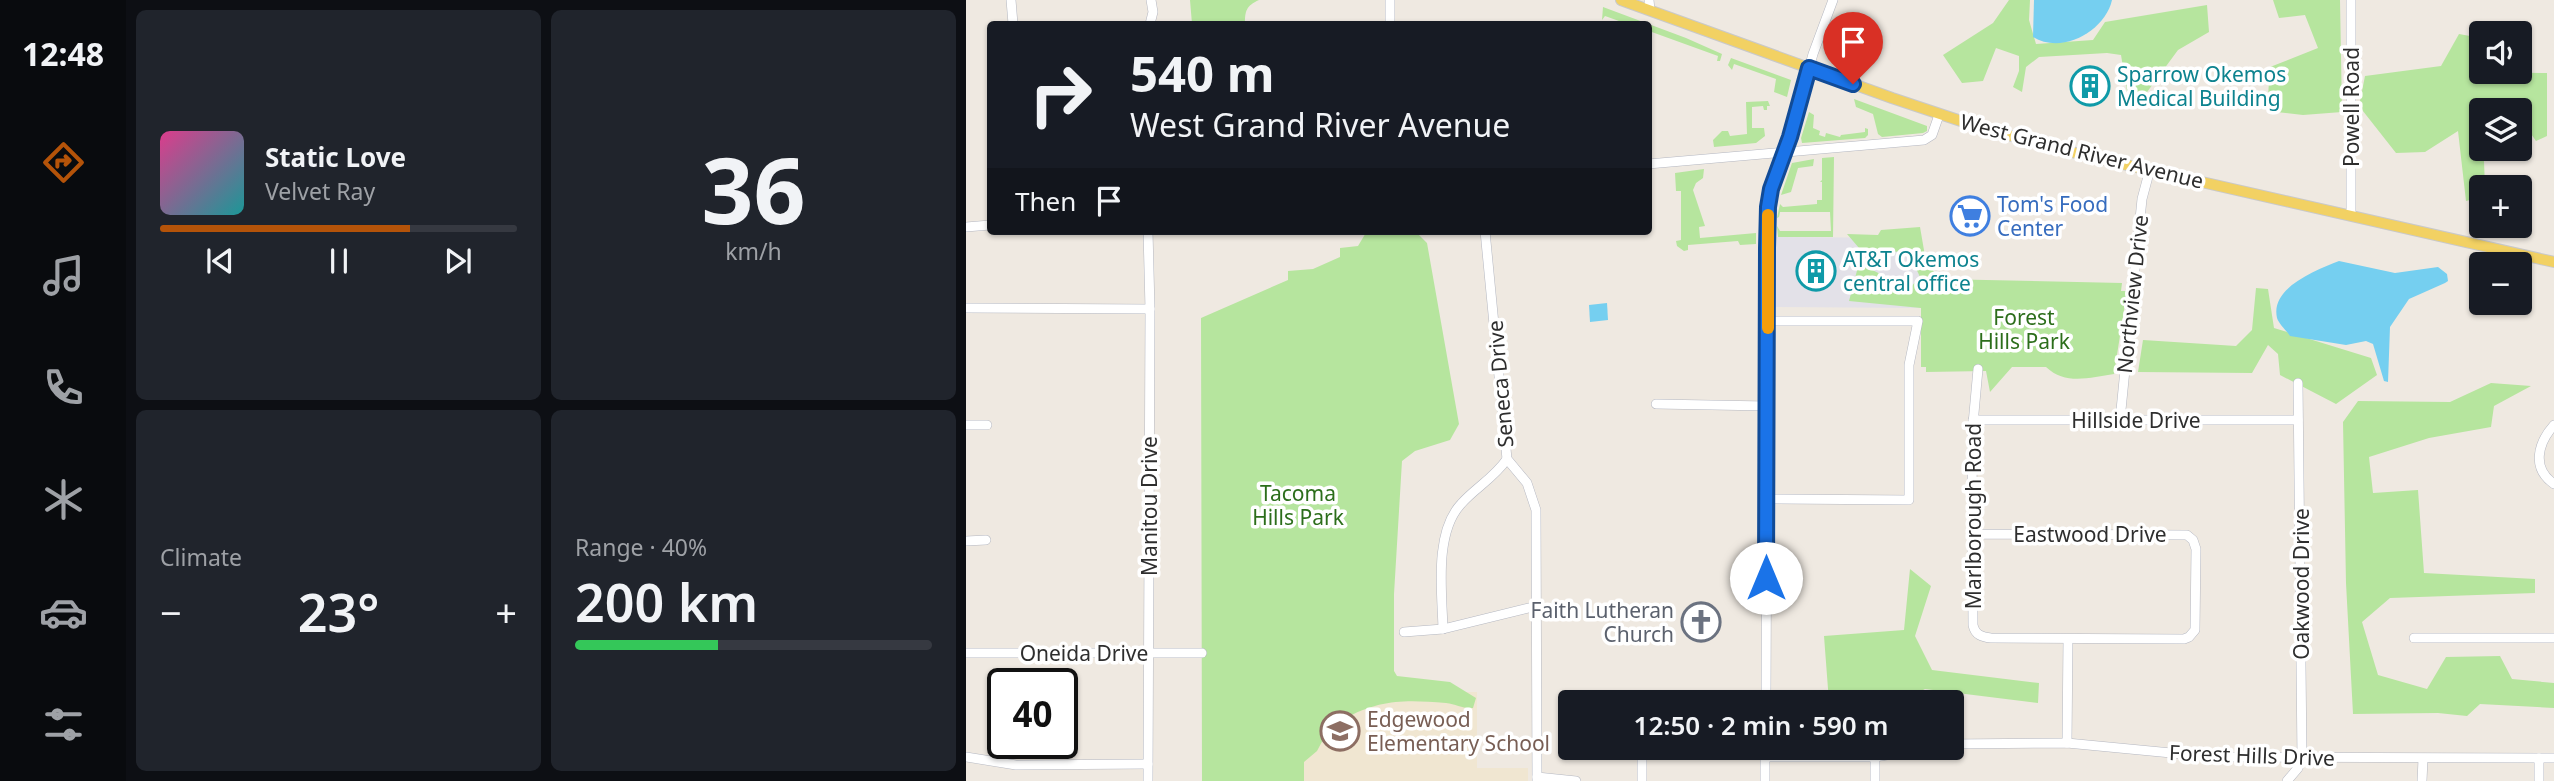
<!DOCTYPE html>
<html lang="en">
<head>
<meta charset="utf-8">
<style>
  :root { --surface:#171b24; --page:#20242c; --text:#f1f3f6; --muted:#9ea1a6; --line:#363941; --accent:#b45309 }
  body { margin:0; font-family:"Noto Sans",sans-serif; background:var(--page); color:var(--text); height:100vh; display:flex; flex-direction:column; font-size:26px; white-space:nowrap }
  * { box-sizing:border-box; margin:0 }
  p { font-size:23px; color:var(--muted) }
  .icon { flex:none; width:38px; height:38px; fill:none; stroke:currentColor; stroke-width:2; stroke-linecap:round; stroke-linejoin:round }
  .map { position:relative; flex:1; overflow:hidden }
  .side { display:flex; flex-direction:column; gap:10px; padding:10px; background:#0d0f14; width:840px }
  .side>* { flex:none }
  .banner { position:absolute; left:21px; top:21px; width:665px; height:214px; border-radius:7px; box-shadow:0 2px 5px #0004; background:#171b24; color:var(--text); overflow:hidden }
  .tools { position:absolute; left:1503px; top:21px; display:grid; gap:14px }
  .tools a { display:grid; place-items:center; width:63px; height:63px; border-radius:7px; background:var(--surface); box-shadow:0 2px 5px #0004; font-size:35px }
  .speed { position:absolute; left:21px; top:668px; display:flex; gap:14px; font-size:35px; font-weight:700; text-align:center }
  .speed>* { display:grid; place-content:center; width:91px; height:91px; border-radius:50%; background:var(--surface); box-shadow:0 2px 5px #0004; line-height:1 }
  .speed .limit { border:4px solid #111; border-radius:10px; background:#fff; color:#111 }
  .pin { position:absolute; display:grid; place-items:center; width:60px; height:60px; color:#fff; margin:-72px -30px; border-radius:50% 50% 50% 0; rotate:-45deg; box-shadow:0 0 7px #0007 }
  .pin .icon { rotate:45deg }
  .me { position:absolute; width:77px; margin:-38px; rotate:0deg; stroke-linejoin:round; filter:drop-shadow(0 0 5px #0008) }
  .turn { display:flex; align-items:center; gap:24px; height:147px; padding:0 28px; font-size:32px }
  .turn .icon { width:91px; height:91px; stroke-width:2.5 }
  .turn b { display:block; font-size:49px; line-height:60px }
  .then { display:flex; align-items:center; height:66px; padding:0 28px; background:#0003; gap:14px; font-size:26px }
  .big { font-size:52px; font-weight:600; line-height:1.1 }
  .side .widget { flex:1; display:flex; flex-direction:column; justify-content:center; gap:10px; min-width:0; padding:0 24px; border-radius:10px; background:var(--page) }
  .side .dial { align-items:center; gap:0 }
  .dial b { font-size:91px; line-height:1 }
  .song { display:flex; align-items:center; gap:21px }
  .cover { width:84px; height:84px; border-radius:10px; background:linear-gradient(135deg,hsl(330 70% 55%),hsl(180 70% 35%)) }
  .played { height:7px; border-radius:4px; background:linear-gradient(90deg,var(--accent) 70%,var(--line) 70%) }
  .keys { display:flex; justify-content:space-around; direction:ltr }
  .heat { display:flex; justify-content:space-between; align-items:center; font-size:38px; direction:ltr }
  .charge { height:10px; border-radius:5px; background:linear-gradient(90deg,#34c759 40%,var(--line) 0) }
  .side .tiles { flex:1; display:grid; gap:10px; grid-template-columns:repeat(2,1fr) }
  .trip { position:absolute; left:592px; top:690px; width:406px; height:70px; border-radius:7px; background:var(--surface); box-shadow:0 2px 5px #0004; font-weight:600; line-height:70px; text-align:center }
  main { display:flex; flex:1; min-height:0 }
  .menu { display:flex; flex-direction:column; width:126px; justify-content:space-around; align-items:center; background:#090b0e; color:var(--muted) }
  .menu .icon { width:49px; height:49px }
  .menu .active { color:var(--accent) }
  .menu b { font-size:32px; color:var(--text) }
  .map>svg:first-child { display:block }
</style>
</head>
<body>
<main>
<nav class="menu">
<b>12:48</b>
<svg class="icon active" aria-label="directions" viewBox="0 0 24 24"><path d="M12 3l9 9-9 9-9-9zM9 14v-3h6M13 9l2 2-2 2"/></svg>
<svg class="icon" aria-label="music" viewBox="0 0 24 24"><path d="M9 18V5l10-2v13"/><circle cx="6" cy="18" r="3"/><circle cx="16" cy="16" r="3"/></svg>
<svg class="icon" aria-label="phone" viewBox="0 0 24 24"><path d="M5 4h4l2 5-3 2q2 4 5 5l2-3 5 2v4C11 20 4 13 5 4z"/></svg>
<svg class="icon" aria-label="climate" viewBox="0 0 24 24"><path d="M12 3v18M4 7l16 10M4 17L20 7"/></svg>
<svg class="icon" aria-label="car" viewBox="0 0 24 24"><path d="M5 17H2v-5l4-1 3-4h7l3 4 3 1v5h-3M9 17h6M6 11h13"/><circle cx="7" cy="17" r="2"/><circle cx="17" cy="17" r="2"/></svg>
<svg class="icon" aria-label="filters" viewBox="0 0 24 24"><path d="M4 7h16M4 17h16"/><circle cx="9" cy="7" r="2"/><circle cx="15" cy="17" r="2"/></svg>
</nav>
<section class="side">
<div class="tiles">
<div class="widget">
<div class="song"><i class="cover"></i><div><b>Static Love</b><p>Velvet Ray</p></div></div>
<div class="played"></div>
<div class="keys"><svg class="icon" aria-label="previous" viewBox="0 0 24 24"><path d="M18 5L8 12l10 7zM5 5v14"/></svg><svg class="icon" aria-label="pause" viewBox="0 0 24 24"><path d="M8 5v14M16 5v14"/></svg><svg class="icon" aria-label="next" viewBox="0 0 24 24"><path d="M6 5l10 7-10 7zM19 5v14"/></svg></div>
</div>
<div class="widget dial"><b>36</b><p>km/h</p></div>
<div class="widget"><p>Climate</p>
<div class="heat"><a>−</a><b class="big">23°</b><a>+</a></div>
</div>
<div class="widget"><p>Range · 40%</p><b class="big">200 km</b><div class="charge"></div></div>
</div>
</section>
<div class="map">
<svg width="1588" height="781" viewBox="0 0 1588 781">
  <rect width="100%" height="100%" fill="#efe9e1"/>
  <path fill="#e3e1e8" d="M807,237l148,1v70l-150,-1z"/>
  <path fill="#f0e6d1" d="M511,692v76h51v13h-326v-88z"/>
  <g fill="#b6e59e">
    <path d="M224,0h69c-13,6 -14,11 -14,24h-53z"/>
    <path d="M1043,0h21l-1,20 7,24 57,-4 12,-18 102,-17 2,27 -31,18 -39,53h-10l-8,-48 -14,-2 -68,4 -13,10 -4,25 -9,-5 6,-16v-15l-23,-8 -13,33 -21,2 -19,-28 50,-32z"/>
    <path d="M1307,0h67l2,112 -39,3 -36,-4 3,-44 48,-19 -13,-33 -26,3z"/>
    <path d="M637,7l83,31 36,16 -2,7h-3l1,-5 -69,-25 -1,-7h-29v-3l-14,-5 -3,4z"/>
    <path d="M1493,34l22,4 1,34 65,1v63l-11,5 -16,-23v-8h-6l-4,-5 -28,5 3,77h-3l-1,10 -15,4 -8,-70 -33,21 -29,1 -37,-47 6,-30 76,-10z"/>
    <path d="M765,58l60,22 -4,17 -13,-5 2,-13 -42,-15 -2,6 -4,-5z"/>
    <path d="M888,99l73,27v5l-4,2 -41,4 -4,-3 -5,-20 -17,-7z"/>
    <path d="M802,101l2,5h-3v4h-3l-1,-4 -11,1v21h12l1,8 -9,7 -42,4 -1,-7 9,-9h6l2,5 17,-2 -1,-32z"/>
    <path d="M843,112l5,3 -1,13 7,3 -1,4 6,2 1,-4 14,4 1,-2 24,-3v-4l3,1v6l-3,3 -63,5 -1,-5z"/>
    <path d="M868,157l-1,80h-55l-1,-11 3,5h51l-1,-19h-50l-1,5 -2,1 3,-14 3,3 34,-3v-4h5v-18h-2l2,-2v-22z"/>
    <path d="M848,159l-1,7 -15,2 -7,24 -10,3 11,-32z"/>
    <path d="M738,169l-1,9 -7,5 -3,7 12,36 -6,1 1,11 56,-5v11l-16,1 -2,-4 -50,4v5l-4,1 -7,-5 -1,-5 5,-1v-49h-5l-1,-18z"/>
    <path d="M954,227l5,29 13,23 184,4 -1,8h6l-13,83c-23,3 -48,12 -68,-7h-34l-22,25 -4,-21 -60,1v-5h-5v-59l-72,-7 10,-38 50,26 11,-12 -11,-24 -50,-5 -12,-14 31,1 3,-5z"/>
    <path d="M401,231h48l12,12 32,181 -9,16 -35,11 -13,10 -8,133v77l3,5 53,6 26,16 -3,10c-10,1 -17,-4 -27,-5 -41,-3 -65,-4 -102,16v10l-19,7 -8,15 -13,11v19h-102l-1,-463 87,-38v-9l25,-2 27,-12v-9l18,-2z"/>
    <path d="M1290,288l12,1 6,39 97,30 6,17 -41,29 -56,-29 -2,-21 -10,-9 -16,28 -114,-1 5,-32 93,6 16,-16z"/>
    <path d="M1525,383l40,3 -37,20 -3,21 -62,11 -60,19 4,36 45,-3 6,83 111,6v14l-145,5 -28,24 16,53 49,14 19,-32 54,-1 12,23 42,4v25l-74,-4 -13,12 -29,-3 -85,1 -7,-131 -3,-161 15,-21 92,1z"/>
    <path d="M944,569l21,17 -16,50 17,34 107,13 -1,20 -113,-14 -26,13h-70l-5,-66 80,-6z"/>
  </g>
  <g fill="#75cff0">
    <path d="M1068,0h78c-7,31 -50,55 -79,37z"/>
    <path d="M1373,261l56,12 43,-6 9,7 1,7 -3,2 -36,16 -19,28 -2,55 -4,-1 -11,-37 -7,-3 -20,4 -56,-9c-4,-6 -11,-12 -13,-18 -7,-31 40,-48 62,-57z"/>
    <path d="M641,303l1,17 -18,2 -1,-17z"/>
  </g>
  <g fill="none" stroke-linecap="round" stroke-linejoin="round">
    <g stroke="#b4b7c1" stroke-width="10">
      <g id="minor">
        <path d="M45,0l2,24"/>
        <path d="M424,0v24"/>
        <path d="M683,0l1,10"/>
        <path d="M184,24l3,-12 -2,-12"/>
        <path d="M682,164l276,-24 8,-5 7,-20"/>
        <path d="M1385,214v-214"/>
        <path d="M0,227l24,-2"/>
        <path d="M182,231l2,78 -2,472"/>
        <path d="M519,231l22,228 20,24 9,27 1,271"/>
        <path d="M0,308l184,1"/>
        <path d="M690,404l111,2"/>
        <path d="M1007,420h325"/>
        <path d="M1154,420l22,-221 8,-30"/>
        <path d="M0,425h21"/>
        <path d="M1588,425c-16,18 -23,43 0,59"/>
        <path d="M801,499l142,1v-135l9,-44h-150"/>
        <path d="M1007,534l214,1 6,5 3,9 -1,81 -6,7 -5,2 -193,-1c-9,-1 -16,-3 -18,-13l-1,-190 6,-66"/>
        <path d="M0,541l20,-1"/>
        <path d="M477,629c-1,-37 -9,-96 18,-125 14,-16 33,-26 46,-45"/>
        <path d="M438,632l39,-3 94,-23"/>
        <path d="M1448,638h140"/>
        <path d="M0,653h236"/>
        <path d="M800,702l2,-495 3,-18 19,-52 23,-83 20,-54"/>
        <path d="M1101,743l1,-104"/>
        <path d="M985,744l116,-1 146,14 341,1"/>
        <path d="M676,747v34"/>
        <path d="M0,757l50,8 132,-1"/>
        <path d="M799,757h110l59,-10"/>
        <path d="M909,757v24"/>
        <path d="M571,777l39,4"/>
        <path d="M799,781v-34"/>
        <path d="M1321,781l11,-13 4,-10 -4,-375"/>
        <path d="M1456,781l1,-22"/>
        <path d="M1573,781v-23"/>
      </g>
    </g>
    <g stroke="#c9c9c9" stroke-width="12">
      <path id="major" d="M655,0l271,98 90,30 101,27 471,107"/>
    </g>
    <use href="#minor" stroke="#fff" stroke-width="9"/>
    <use href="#major" stroke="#f2d163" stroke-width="10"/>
  </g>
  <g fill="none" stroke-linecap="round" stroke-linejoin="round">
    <g stroke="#114b97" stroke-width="18">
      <path id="route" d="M800,578l1,-330 1,-41 3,-18 19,-52 19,-69 44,16"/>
    </g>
    <use href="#route" stroke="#1a73e8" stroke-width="12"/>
    <path stroke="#f59e0b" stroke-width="12" d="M802,328v-113"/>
  </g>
  <defs>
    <g id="building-ring" transform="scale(2.0125)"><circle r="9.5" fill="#fff" stroke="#0f9aa8" stroke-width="1.5"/><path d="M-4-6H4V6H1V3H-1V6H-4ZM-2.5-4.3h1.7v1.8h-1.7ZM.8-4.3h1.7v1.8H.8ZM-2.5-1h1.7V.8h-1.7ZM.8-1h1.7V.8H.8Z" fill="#0f9aa8"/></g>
    <g id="supermarket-ring" transform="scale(2.0125)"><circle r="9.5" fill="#fff" stroke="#3f7fe0" stroke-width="1.5"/><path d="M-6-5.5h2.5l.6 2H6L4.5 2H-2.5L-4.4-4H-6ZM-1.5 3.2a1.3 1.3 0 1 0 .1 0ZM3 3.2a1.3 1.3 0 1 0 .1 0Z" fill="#3f7fe0"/></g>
    <g id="church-ring" transform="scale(2.0125)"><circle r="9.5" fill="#fff" stroke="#6b7280" stroke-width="1.5"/><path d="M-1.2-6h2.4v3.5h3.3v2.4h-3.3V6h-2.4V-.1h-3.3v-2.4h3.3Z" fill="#6b7280"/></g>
    <g id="school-ring" transform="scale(2.0125)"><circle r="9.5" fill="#fff" stroke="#8d6e63" stroke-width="1.5"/><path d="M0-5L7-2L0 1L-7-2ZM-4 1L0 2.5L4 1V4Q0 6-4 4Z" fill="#8d6e63"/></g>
  </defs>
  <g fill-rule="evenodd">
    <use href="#building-ring" x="1124" y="86"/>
    <use href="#supermarket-ring" x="1004" y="216"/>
    <use href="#building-ring" x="850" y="271"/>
    <use href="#church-ring" x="735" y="622"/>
    <use href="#school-ring" x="374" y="731"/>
  </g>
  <g text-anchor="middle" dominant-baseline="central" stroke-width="7" stroke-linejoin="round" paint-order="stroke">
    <g font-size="21" fill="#0d838f" stroke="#fff" text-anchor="start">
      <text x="1151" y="74">Sparrow Okemos<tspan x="1151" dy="24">Medical Building</tspan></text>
      <text x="877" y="259">AT&amp;T Okemos<tspan x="877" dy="24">central office</tspan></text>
    </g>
    <g font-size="21" fill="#2e2e2e" stroke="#fff">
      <text transform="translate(1385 107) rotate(-90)">Powell Road</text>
      <text transform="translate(1116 151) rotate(14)">West Grand River Avenue</text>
      <text transform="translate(1166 294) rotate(-84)">Northview Drive</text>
      <text transform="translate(534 384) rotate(-95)">Seneca Drive</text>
      <text x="1170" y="420">Hillside Drive</text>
      <text transform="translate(183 506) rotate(-90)">Manitou Drive</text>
      <text transform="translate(1007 516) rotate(-90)">Marlborough Road</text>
      <text x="1124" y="534">Eastwood Drive</text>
      <text transform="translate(1335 584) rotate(-90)">Oakwood Drive</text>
      <text x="118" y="653">Oneida Drive</text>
      <text transform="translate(1286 755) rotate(2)">Forest Hills Drive</text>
    </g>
    <g font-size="21" fill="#366cbe" stroke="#fff" text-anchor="start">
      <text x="1031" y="204">Tom's Food<tspan x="1031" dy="24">Center</tspan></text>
    </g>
    <g font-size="21" fill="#2c6e1b" stroke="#fff">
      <text x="1058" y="317">Forest<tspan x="1058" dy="24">Hills Park</tspan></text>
      <text x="332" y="493">Tacoma<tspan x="332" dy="24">Hills Park</tspan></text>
    </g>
    <g font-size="21" fill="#5b616d" stroke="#fff" text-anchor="end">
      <text x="708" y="610">Faith Lutheran<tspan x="708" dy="24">Church</tspan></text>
    </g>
    <g font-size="21" fill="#785e54" stroke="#fff" text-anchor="start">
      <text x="401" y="719">Edgewood<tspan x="401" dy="24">Elementary School</tspan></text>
    </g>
  </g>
</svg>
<div class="tools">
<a><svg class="icon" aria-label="sound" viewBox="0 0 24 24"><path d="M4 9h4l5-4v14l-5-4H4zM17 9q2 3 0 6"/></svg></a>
<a><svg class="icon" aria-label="layers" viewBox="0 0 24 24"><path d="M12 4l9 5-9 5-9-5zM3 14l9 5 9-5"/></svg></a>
<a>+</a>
<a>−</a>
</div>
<div class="speed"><div class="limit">40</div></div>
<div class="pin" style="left:887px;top:84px;background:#d93025"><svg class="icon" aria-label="arrive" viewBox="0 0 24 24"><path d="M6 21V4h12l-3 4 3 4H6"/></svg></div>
<svg class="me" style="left:800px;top:578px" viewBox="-20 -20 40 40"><circle r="19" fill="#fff"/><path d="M0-13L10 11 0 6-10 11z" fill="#1a73e8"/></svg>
<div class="trip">12:50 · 2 min · 590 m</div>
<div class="banner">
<div class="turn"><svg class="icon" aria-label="right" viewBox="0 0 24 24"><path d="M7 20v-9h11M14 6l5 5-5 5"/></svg><div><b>540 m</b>West Grand River Avenue</div></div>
<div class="then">Then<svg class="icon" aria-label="arrive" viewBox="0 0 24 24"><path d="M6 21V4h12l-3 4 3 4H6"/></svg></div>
</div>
</div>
</main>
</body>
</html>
